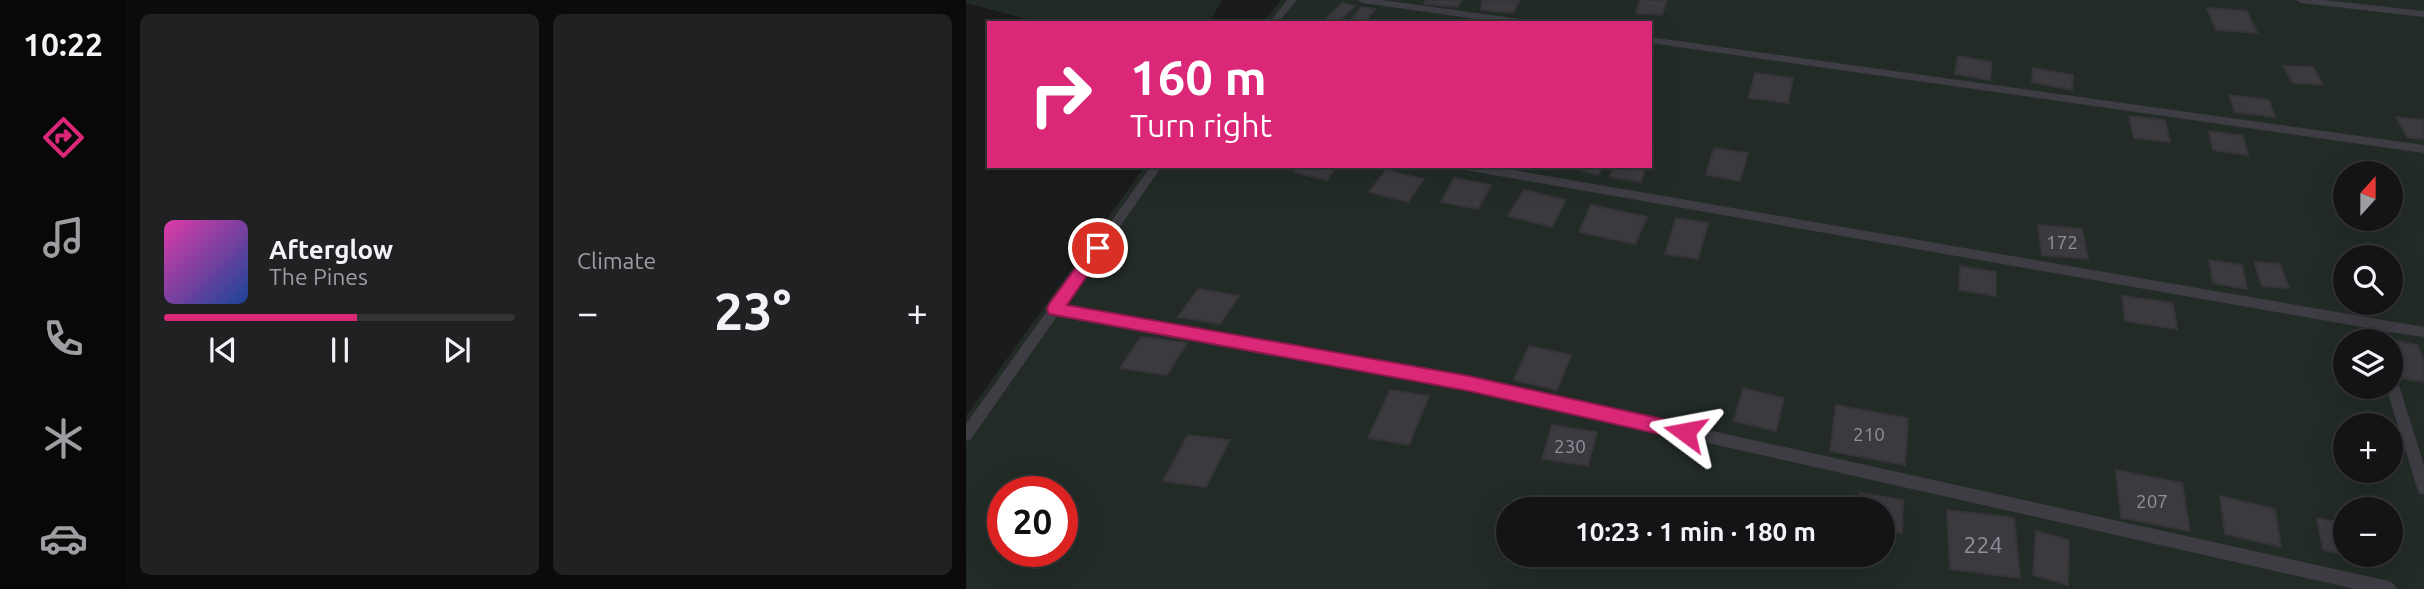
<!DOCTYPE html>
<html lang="en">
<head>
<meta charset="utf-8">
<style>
  :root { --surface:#141416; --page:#212123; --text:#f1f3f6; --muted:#9d9ea1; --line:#333335; --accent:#db2777 }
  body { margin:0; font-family:Ubuntu,sans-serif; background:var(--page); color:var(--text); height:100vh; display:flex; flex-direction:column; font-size:26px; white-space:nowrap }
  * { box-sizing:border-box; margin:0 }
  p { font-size:23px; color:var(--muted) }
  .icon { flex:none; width:38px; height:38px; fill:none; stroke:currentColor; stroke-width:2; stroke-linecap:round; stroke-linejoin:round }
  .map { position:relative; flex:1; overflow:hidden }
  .sheet { display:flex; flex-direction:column; gap:14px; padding:14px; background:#0b0b0c; width:840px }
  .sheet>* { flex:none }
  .banner { position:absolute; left:21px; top:21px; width:665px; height:147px; border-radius:0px; box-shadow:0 7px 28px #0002,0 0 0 2px var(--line); background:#db2777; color:#fff; overflow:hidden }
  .needle { width:46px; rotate:21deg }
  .buttons { position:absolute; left:1367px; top:161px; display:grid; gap:14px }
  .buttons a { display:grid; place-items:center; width:70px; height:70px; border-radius:50%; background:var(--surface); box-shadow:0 7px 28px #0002,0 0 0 2px var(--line); font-size:35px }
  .speed { position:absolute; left:21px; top:476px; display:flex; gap:14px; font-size:35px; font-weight:700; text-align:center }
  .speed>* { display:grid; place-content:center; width:91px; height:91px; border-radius:50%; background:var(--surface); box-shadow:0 7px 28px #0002,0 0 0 2px var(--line); line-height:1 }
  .speed .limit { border:10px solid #d22; background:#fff; color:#111 }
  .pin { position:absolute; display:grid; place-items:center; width:60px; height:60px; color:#fff; margin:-30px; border:4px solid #fff; border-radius:50%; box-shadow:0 2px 7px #0007 }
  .me { position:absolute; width:77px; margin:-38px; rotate:283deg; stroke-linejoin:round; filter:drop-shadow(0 0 5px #0008) }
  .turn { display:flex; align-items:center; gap:24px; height:147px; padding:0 28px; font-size:32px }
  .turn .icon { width:91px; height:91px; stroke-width:2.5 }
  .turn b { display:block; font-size:49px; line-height:60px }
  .big { font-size:52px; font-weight:600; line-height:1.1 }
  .sheet .widget { flex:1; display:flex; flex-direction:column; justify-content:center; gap:10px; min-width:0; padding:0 24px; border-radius:10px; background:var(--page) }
  .song { display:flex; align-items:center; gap:21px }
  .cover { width:84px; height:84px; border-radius:10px; background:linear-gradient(135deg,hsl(320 70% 55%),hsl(220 70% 35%)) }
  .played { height:7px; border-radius:4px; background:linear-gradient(90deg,var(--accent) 55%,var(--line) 55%) }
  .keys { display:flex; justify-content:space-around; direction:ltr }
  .heat { display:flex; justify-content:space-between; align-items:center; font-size:38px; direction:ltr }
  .sheet .tiles { flex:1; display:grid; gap:14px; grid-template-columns:repeat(2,1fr) }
  .trip { position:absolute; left:530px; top:497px; width:399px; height:70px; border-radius:35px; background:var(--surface); box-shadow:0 7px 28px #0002,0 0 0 2px var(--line); font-weight:600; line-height:70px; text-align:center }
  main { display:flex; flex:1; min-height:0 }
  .tabs { display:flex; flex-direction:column; width:126px; justify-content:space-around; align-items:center; background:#080809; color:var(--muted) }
  .tabs .icon { width:49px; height:49px }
  .tabs .active { color:var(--accent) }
  .tabs b { font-size:32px; color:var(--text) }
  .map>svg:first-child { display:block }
</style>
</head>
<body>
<main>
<nav class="tabs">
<b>10:22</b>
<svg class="icon active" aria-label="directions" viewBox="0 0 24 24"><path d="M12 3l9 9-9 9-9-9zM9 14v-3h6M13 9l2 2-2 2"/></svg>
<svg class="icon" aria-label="music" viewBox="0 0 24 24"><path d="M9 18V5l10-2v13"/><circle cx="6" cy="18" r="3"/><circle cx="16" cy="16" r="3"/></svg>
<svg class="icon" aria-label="phone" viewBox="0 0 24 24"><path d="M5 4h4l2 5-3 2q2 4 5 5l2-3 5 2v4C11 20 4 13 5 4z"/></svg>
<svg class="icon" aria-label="climate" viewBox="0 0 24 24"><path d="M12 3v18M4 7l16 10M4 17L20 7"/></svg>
<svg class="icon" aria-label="car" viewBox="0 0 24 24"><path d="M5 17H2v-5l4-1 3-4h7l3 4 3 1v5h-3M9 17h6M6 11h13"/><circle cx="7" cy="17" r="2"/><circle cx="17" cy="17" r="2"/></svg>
</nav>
<section class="sheet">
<div class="tiles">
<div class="widget">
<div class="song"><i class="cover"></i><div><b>Afterglow</b><p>The Pines</p></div></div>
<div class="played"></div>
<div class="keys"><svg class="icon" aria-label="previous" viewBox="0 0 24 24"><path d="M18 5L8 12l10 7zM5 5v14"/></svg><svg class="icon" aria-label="pause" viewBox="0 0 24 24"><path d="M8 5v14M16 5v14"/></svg><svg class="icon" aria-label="next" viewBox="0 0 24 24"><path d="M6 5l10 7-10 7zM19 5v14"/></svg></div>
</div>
<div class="widget"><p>Climate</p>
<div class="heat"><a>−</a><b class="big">23°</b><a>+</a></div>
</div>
</div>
</section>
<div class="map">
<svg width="1458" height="589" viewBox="0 0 1458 589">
  <rect width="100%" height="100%" fill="#1b1a1d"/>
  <g fill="#222b26" fill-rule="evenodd">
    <path d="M0,0h256l-13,23h-167l-76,-20z"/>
    <path d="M315,0h1143v589h-1458v-173l179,-250h505v-143h-388zM1379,173h45v46h-45zM1379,257h45v46h-45zM1379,341h45v46h-45zM1379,425h45v46h-45zM37,492h59v59h-59zM542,509h375v46h-375zM1379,509h45v46h-45z"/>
  </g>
  <g fill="#3b3a3f" stroke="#363439" stroke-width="2">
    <path d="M460,0h36l-5,7 -33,-3z"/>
    <path d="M516,0h25l12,1 -6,12 -32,-3z"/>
    <path d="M674,0h27l-5,15 -26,-2z"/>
    <path d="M376,3l13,3 -17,17 -14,-2z"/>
    <path d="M395,7l14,2 -10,14h-16z"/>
    <path d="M1241,8l40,3 10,22 -41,-3z"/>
    <path d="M992,56l34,6 -2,18 -35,-6z"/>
    <path d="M1317,66l30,1 10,18 -30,-2z"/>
    <path d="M1067,68l40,7 -1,15 -40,-8z"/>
    <path d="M789,73l38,5 -5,25 -39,-5z"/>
    <path d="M1263,95l40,5 6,17 -40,-5z"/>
    <path d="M1163,116l36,4 5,22 -36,-4z"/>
    <path d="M1430,117l28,3v19l-17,-2z"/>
    <path d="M1243,131l34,5 5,19 -35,-5z"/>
    <path d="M748,148l34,5 -8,28 -34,-6z"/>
    <path d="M332,166h39l-10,14 -33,-8z"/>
    <path d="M600,166h37l-5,9z"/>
    <path d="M649,166h31l-5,16 -31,-5z"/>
    <path d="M420,170l38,9 -16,23 -39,-10z"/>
    <path d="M488,178l37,7 -13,24 -37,-7z"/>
    <path d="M558,190l42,10 -14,27 -44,-11z"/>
    <path d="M625,205l56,12 -12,27 -56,-12z"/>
    <path d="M710,218l32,5 -10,36 -33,-5z"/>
    <path d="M1072,225l44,4 6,30 -46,-4z"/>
    <path d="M1243,260l33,5 5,24 -34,-6z"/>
    <path d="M1288,262l26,2 9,24 -27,-2z"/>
    <path d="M994,266l36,6v24l-37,-6z"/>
    <path d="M232,289l41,7 -19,28 -42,-7z"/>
    <path d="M1156,296l51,7 4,26 -52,-8z"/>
    <path d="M175,337l46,6 -20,32 -47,-7z"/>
    <path d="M1422,339l30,6 6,16v21l-24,-4 -10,-37z"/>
    <path d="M563,346l42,9 -14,35 -43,-10z"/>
    <path d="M777,388l41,10 -8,33 -42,-10z"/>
    <path d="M424,390l39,6 -20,49 -41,-7z"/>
    <path d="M870,405l72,13 -3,47 -75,-14z"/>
    <path d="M586,425l45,7 -9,34 -46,-7z"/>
    <path d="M222,435l42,5 -24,47 -43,-6z"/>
    <path d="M1150,470l66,13 8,48 -69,-13z"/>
    <path d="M894,493l43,7 -1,33 -19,-3v-21h-24z"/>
    <path d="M1254,496l55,13 6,38 -56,-13z"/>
    <path d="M981,510l67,8 6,60 -70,-9z"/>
    <path d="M1351,518l28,6v31h29l2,7 -53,-12z"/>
    <path d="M1070,531l33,9 -1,45 -35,-10z"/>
  </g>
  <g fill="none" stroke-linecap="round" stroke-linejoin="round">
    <g fill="#3e3d44" fill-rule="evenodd">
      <path d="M321,0h10l-19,23h-9z"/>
      <path d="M391,0h25l145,20 4,3h-26l-143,-20z"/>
      <path d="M1330,0h29l99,11v6l-123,-14z"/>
      <path d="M684,37l774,108v8l-774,-110z"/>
      <path d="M185,166h11l-97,140 404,71 920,204 5,3 3,5h-42l-886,-200 -411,-74 -87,124 -5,2v-17z"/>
      <path d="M494,166h29l935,161v10l-42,-6 3,10h-12l-5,-13 -903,-158z"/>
      <path d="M1424,373l5,2 2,4 27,86v30l-5,-2 -2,-5 -31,-101h4z"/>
    </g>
  </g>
  <path fill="#db2777" stroke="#8e194d" stroke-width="2" d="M132,242l8,6 -39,57 402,71 216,48 7,2 2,6 -2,6 -7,2 -216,-49 -420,-77 -2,-5 2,-5 44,-60z"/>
  <g text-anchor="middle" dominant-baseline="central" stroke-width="7" stroke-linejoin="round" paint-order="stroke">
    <g font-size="19" fill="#90909e">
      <text x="1096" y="242">172</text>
      <text x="903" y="434">210</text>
      <text x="604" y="446">230</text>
      <text x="1186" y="501">207</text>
    </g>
    <g font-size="23" fill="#90909e">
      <text x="1017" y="544">224</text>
    </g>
  </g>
</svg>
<div class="buttons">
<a><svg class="needle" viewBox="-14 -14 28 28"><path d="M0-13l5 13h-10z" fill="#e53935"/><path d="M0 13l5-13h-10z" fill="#9d9ea1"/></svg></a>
<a><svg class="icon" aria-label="search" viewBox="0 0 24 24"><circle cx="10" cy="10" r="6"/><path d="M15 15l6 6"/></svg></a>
<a><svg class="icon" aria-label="layers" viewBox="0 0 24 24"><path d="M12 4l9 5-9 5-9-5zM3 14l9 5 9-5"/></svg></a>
<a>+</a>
<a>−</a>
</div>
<div class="speed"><div class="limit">20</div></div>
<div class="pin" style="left:132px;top:248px;background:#d93025"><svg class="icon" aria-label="arrive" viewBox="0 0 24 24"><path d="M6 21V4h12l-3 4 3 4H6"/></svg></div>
<svg class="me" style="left:719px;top:432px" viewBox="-20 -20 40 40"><path d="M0-17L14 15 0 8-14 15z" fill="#db2777" stroke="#fff" stroke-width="4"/></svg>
<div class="trip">10:23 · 1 min · 180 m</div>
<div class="banner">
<div class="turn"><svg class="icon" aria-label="right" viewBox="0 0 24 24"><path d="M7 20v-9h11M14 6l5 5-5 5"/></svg><div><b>160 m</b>Turn right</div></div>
</div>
</div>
</main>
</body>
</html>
